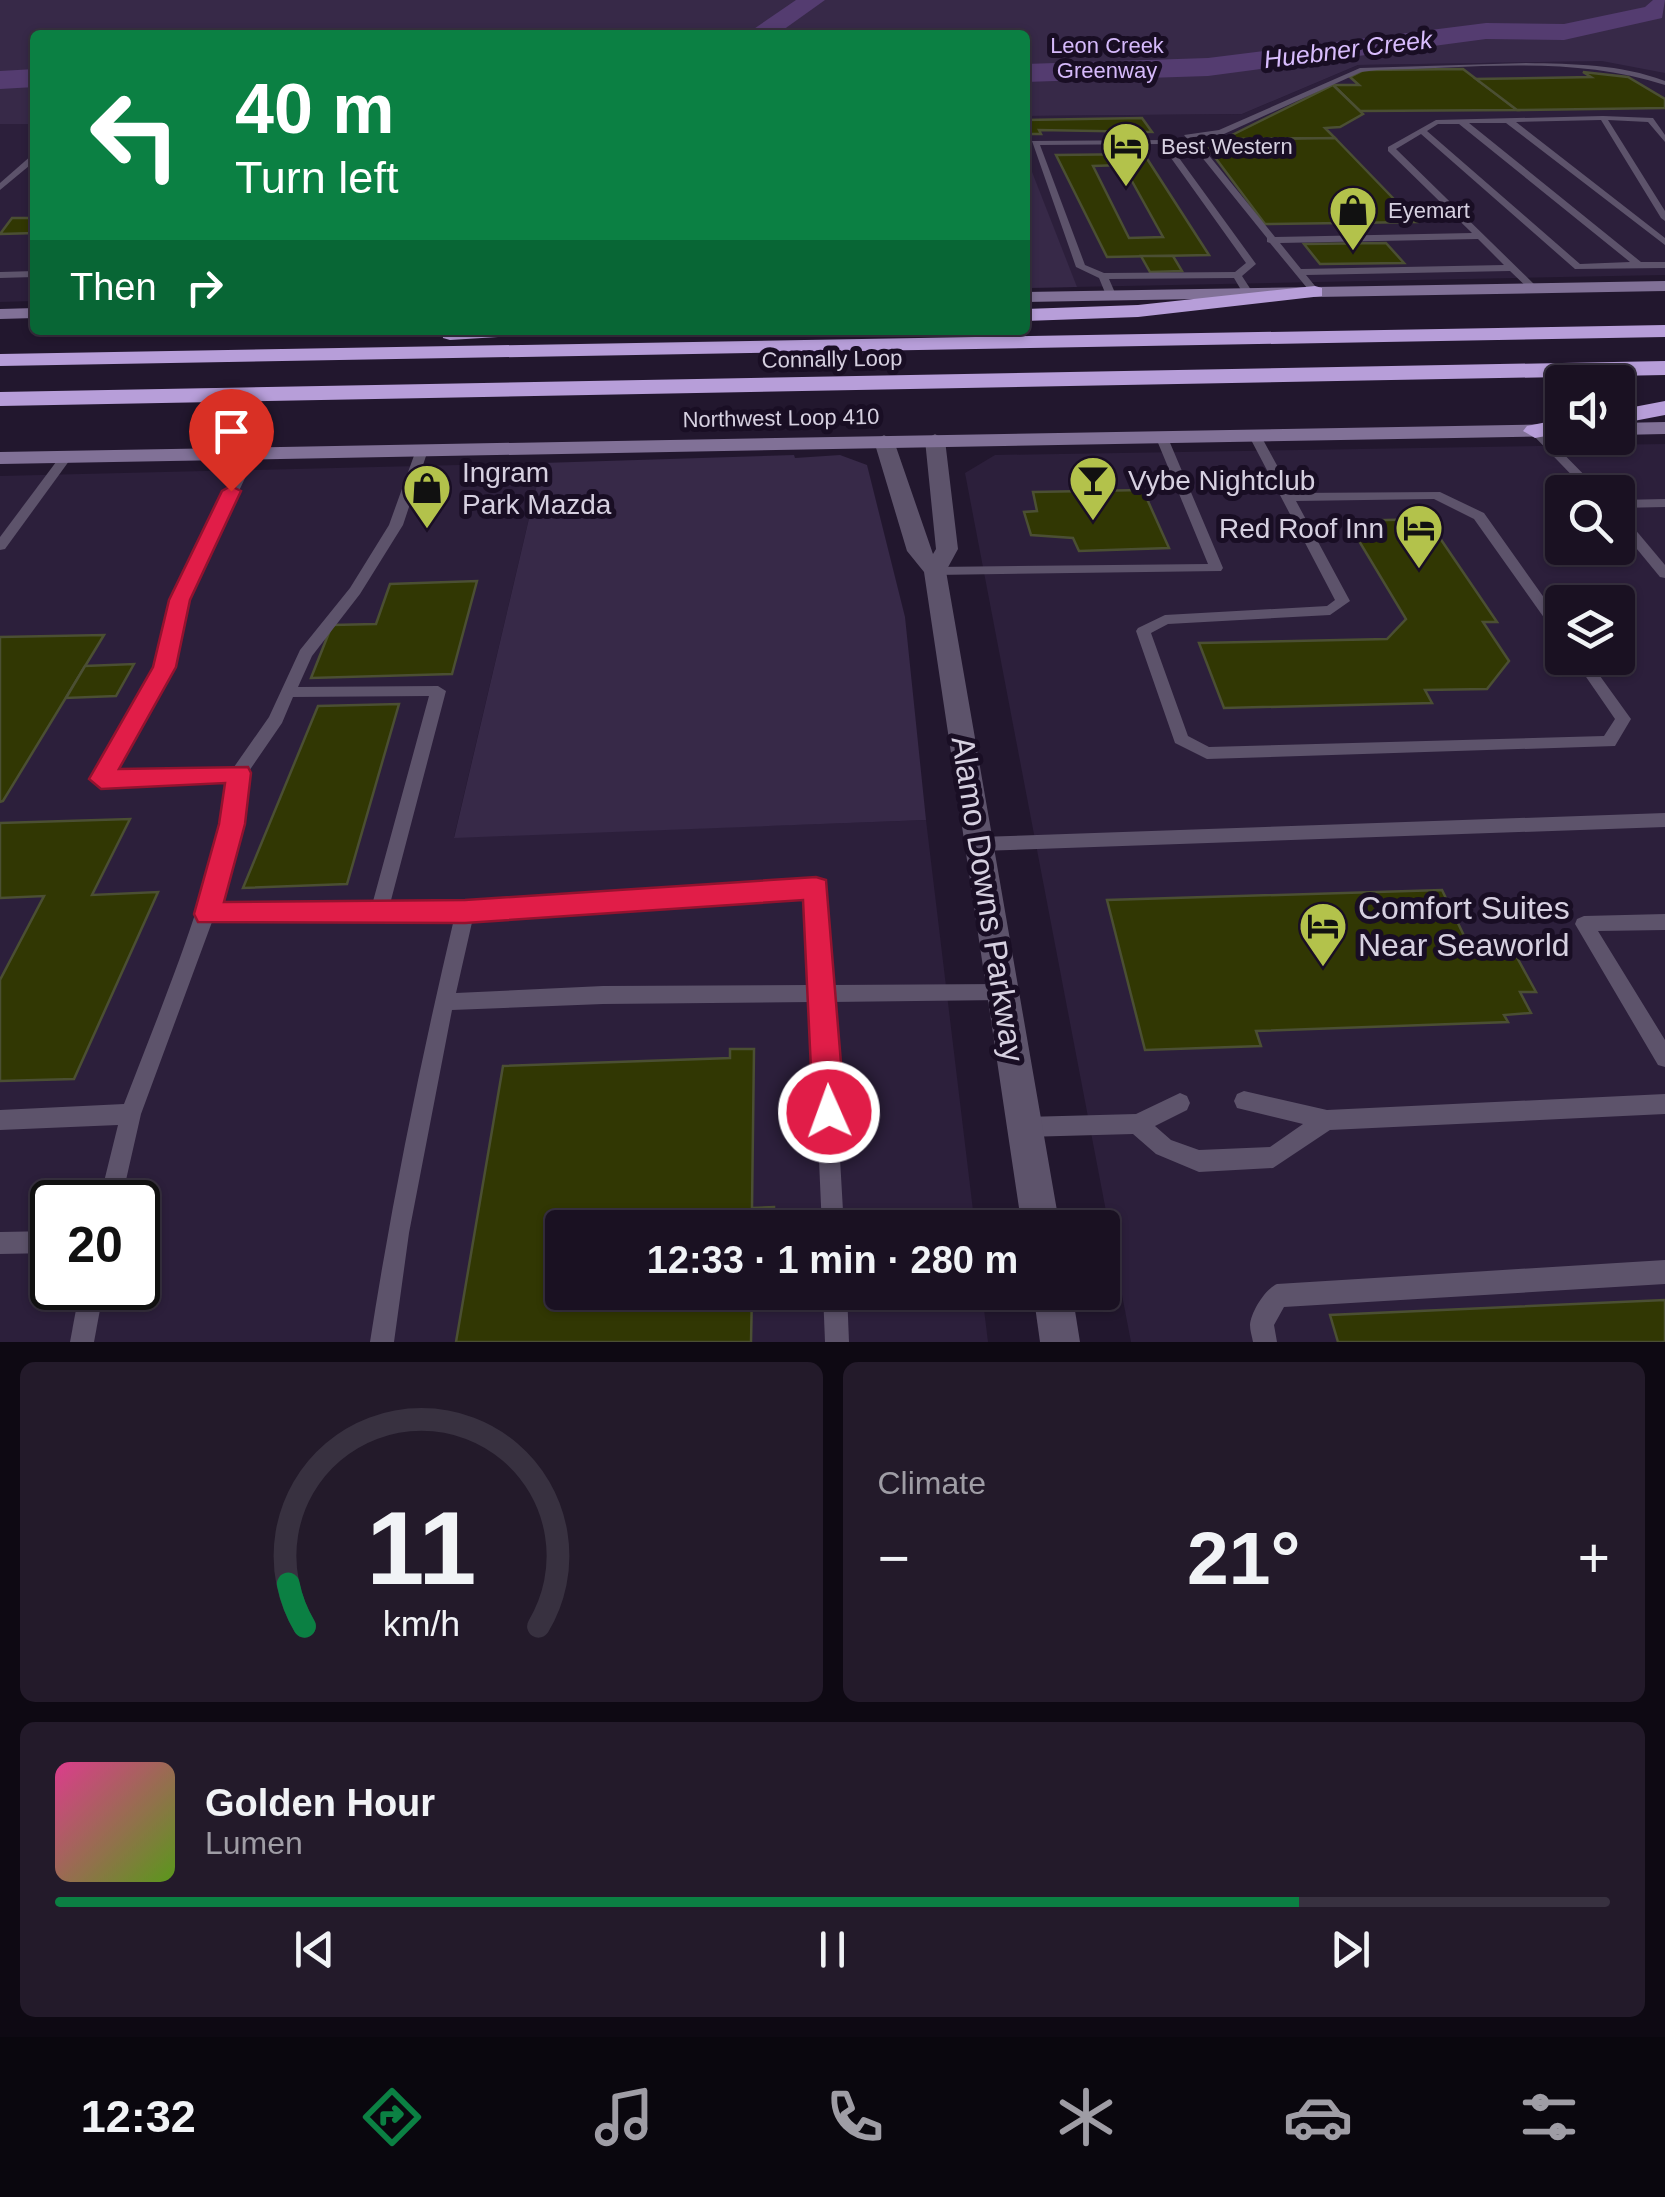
<!DOCTYPE html>
<html lang="en">
<head>
<meta charset="utf-8">
<style>
  :root { --surface:#1a1122; --page:#231a2a; --text:#f1f3f6; --muted:#9f9da5; --line:#383140; --accent:#0b8043 }
  body { margin:0; font-family:Arial,sans-serif; background:var(--page); color:var(--text); height:100vh; display:flex; flex-direction:column; font-size:38px; white-space:nowrap }
  * { box-sizing:border-box; margin:0 }
  p { font-size:32px; color:var(--muted) }
  .icon { flex:none; width:55px; height:55px; fill:none; stroke:currentColor; stroke-width:2; stroke-linecap:round; stroke-linejoin:round }
  .map { position:relative; height:1342px; overflow:hidden }
  .sheet { display:flex; flex-direction:column; gap:20px; padding:20px; background:#0e0913; flex:1 }
  .sheet>* { flex:none }
  .hud { position:absolute; left:30px; top:30px; width:1000px; height:305px; border-radius:10px; box-shadow:0 2px 8px #0004,0 0 0 2px var(--line); background:#0b8043; color:#fff; overflow:hidden }
  .tools { position:absolute; left:1545px; top:365px; display:grid; gap:20px }
  .tools a { display:grid; place-items:center; width:90px; height:90px; border-radius:10px; background:var(--surface); box-shadow:0 2px 8px #0004,0 0 0 2px var(--line); font-size:50px }
  .speed { position:absolute; left:30px; top:1180px; display:flex; gap:20px; font-size:50px; font-weight:700; text-align:center }
  .speed>* { display:grid; place-content:center; width:130px; height:130px; border-radius:50%; background:var(--surface); box-shadow:0 2px 8px #0004,0 0 0 2px var(--line); line-height:1 }
  .speed .limit { border:5px solid #111; border-radius:15px; background:#fff; color:#111 }
  .pin { position:absolute; display:grid; place-items:center; width:85px; height:85px; color:#fff; margin:-102px -42px; border-radius:50% 50% 50% 0; rotate:-45deg; box-shadow:0 0 10px #0007 }
  .pin .icon { rotate:45deg }
  .me { position:absolute; width:110px; margin:-55px; rotate:358deg; stroke-linejoin:round; filter:drop-shadow(0 0 8px #0008) }
  .turn { display:flex; align-items:center; gap:35px; height:210px; padding:0 40px; font-size:45px }
  .turn .icon { width:130px; height:130px; stroke-width:2.5 }
  .turn b { display:block; font-size:70px; line-height:85px }
  .then { display:flex; align-items:center; height:95px; padding:0 40px; background:#0003; gap:20px; font-size:38px }
  .big { font-size:75px; font-weight:600; line-height:1.1 }
  .sheet .widget { flex:1; display:flex; flex-direction:column; justify-content:center; gap:15px; min-width:0; padding:0 35px; border-radius:15px; background:var(--page) }
  .sheet .dial { align-items:center; gap:0 }
  .dial svg { height:260px; overflow:visible; fill:none; stroke:var(--line); stroke-width:7; stroke-linecap:round; text-anchor:middle }
  .dial text { fill:var(--text); stroke:none }
  .song { display:flex; align-items:center; gap:30px }
  .cover { width:120px; height:120px; border-radius:15px; background:linear-gradient(135deg,hsl(330 70% 55%),hsl(90 70% 35%)) }
  .played { height:10px; border-radius:5px; background:linear-gradient(90deg,var(--accent) 80%,var(--line) 80%) }
  .keys { display:flex; justify-content:space-around; direction:ltr }
  .heat { display:flex; justify-content:space-between; align-items:center; font-size:55px; direction:ltr }
  .sheet .tiles { flex:1; display:grid; gap:20px; grid-template-columns:1fr 1fr }
  .widget:last-child { grid-column:span 2 }
  .trip { position:absolute; left:545px; top:1210px; width:575px; height:100px; border-radius:10px; background:var(--surface); box-shadow:0 2px 8px #0004,0 0 0 2px var(--line); font-weight:600; line-height:100px; text-align:center }
  .menu { display:flex; height:160px; justify-content:space-around; align-items:center; background:#0a070e; color:var(--muted) }
  .menu .icon { width:70px; height:70px }
  .menu .selected { color:var(--accent) }
  .menu b { font-size:45px; color:var(--text) }
  .map>svg:first-child { display:block }
</style>
</head>
<body>
<div class="map">
<svg width="1665" height="1342" viewBox="0 0 1665 1342">
  <rect width="100%" height="100%" fill="#22172e"/>
  <g fill="#2c1f3b" fill-rule="evenodd">
    <path d="M1665,44v231l-640,13v-172l217,-2 116,-49 284,-5z"/>
    <path d="M0,124h35v177l-35,1z"/>
    <path d="M1665,444v898h-534l-166,-869 30,-18zM1562,492h56v56h-56zM1562,602h56v56h-56z"/>
    <path d="M542,463l-88,374 472,-17 49,407 -413,1v64l420,1 6,49h-988v-866zM52,1202h86v86h-86z"/>
  </g>
  <g fill="#372948">
    <path d="M0,0h1665v73l-63,-12 -244,4 -116,49 -217,2v-81h-990v89h-35z"/>
    <path d="M1025,154l52,133 -52,1z"/>
    <path d="M794,455l1,3 45,-3 27,10 38,152 21,203 -472,18 88,-375z"/>
  </g>
  <g fill="none" stroke-linecap="round" stroke-linejoin="round">
    <g fill="#543c70" fill-rule="evenodd">
      <path d="M796,0h29l-49,35h-31z"/>
      <path d="M1653,0h12l-3,18 -98,22 -78,-1 -278,37 -183,6v-18l183,-6 278,-35 78,1 81,-17z"/>
      <path d="M35,69v18l-35,2v-18z"/>
    </g>
  </g>
  <g fill="#313703" stroke="#4b4f33" stroke-width="2.5" fill-rule="evenodd">
    <path d="M1463,69l54,41 -157,1 -27,-26h26l-9,-8 14,-7z"/>
    <path d="M1583,72l45,5 37,22v9l-148,2 -41,-31 115,-2z"/>
    <path d="M1333,85l30,29 -23,13 -15,1 10,10 -111,1z"/>
    <path d="M1142,118l10,14 -113,-2 2,4h-14l-2,-4v-10z"/>
    <path d="M1335,138l81,84 -151,2 -63,-84z"/>
    <path d="M1144,154l65,101 -102,2 -51,-102zM1123,165l40,72 -34,1 -36,-72z"/>
    <path d="M12,218h23v15l-35,1z"/>
    <path d="M1386,243l18,20 -84,1 -16,-20z"/>
    <path d="M1141,256h32l9,15 -32,1z"/>
    <path d="M1143,490l26,58 -90,3 -6,-13 -42,-3 -7,-23 13,-1 -4,-19z"/>
    <path d="M1427,519l70,103h-14l26,39 -22,28 -62,1 7,13 -208,5 -25,-65 188,-4 19,-20 -59,-98z"/>
    <path d="M477,581l-25,93 -141,4 21,-53 44,-1 14,-40z"/>
    <path d="M104,635l-101,166 -3,1v-165z"/>
    <path d="M134,664l-18,32 -50,2 19,-32z"/>
    <path d="M399,704l-52,180 -104,4 75,-182z"/>
    <path d="M130,819l-38,76 66,-3 -84,187 -74,2v-101l44,-84 -44,2v-75z"/>
    <path d="M1442,890l26,54 41,-1 27,49h-16l11,21 -27,2 4,7 -252,9 5,15 -116,4 -38,-150z"/>
    <path d="M730,1049h24l-2,159 22,-1v21h-212v64h190l-1,50h-295l47,-276 227,-8z"/>
    <path d="M1665,1300v42h-327l-8,-27z"/>
  </g>
  <g fill="none" stroke-linecap="round" stroke-linejoin="round">
    <g fill="#5d536b" fill-rule="evenodd">
      <path d="M1526,63c48,1 94,1 139,18v4c-92,-30 -193,-17 -288,-15l-16,2 -137,62 -30,3 81,100 197,-4 -84,-82v-4l48,-27 167,-4 50,2 12,17v7l-17,-20 -40,-2 57,91v10l-4,-3 -60,-98 -85,2 149,116v7l-159,-122h-37l172,139h24v6l-90,1 -154,-135 -25,15 142,139 -8,2 -20,-19 -204,4 14,17 -8,2 -42,-51 -3,-1v-4l-83,-103 35,-5 141,-62zM1438,124h21l171,138 -50,2 -153,-133zM1478,239l26,26 -203,4 -21,-26z"/>
      <path d="M1166,140l90,124 -14,12 11,17 -1,2h-8l-10,-17 -125,1 7,16 -5,3 -5,-3 -7,-17 -23,-11 -44,-126zM1161,144l85,119 -11,9 -131,1 -19,-8 -45,-120z"/>
      <path d="M32,155h3v6l-35,29v-7z"/>
      <path d="M35,271v6l-35,1v-6z"/>
      <path d="M1535,427l4,2 62,63h-13l-57,-59 -2,-2z"/>
      <path d="M1255,432l6,4 31,57 148,-1 44,21 78,110v15l-5,-2 -83,-117 -40,-20 -138,2 54,100 -20,14 -162,9 -17,9 37,103 21,11 395,-11 11,-17 -42,-61h14l44,61 -16,27 -408,13 -32,-16 -39,-112 2,-3 27,-13 162,-9 8,-6 -86,-164z"/>
      <path d="M1162,434l6,4 55,130 -2,3 -286,4 -7,-4 7,-4 273,-3 -52,-126z"/>
      <path d="M422,446l6,4 -25,75 -43,69 -48,62 -14,31 140,-1 8,5 -56,213 75,-1 351,-22 6,2 3,5 5,97 173,-1 7,2 3,6 -3,6 -7,2 -172,2 13,226h-22l-10,-226 -209,2 -151,6 -43,223 -15,109h-24c22,-142 51,-283 84,-423l-242,3 -71,192 -20,88h-22l19,-77 -118,5v-20l124,-6c41,-107 86,-211 106,-324l-129,5 -6,-2 -2,-4 64,-112 16,-67 72,-147 6,-4 6,4 -70,147 -16,67 -58,105 121,-5 35,-50 31,-67 50,-62 39,-63 27,-75zM429,696l-57,209 -155,1 23,-88 7,-44 35,-51 11,-26zM807,896l4,89 -208,1 -147,7 17,-75z"/>
      <path d="M66,453l6,4 -67,92 -5,1v-13l62,-83z"/>
      <path d="M1665,499v8l-47,1v-8z"/>
      <path d="M1618,514l5,1 42,50v13l-5,-1 -42,-51z"/>
      <path d="M1665,813v14l-686,24 -6,-2 -3,-5 3,-5 6,-2z"/>
      <path d="M1665,914v16l-67,1 67,109v27l-7,-2 -83,-141 2,-5 7,-3z"/>
      <path d="M1244,1091l83,19 338,-16v20l-335,16 -57,38 -74,4 -43,-18 -23,-20 -108,3 -7,-3 -4,-7 4,-7 7,-3 111,-3 44,-21 7,3 3,7 -3,7 -32,16 16,14 28,10 71,-3 33,-23 -66,-16 -3,-7 3,-7z"/>
      <path d="M52,1231v22l-52,1v-22z"/>
      <path d="M1665,1260v24l-381,23 -10,18 3,17h-24c-1,-6 -3,-11 -3,-17 1,-13 15,-36 27,-41z"/>
      <path d="M80,1288h24l-10,54h-24z"/>
      <path d="M823,1292h24l2,50h-24z"/>
    </g>
    <g fill="#5d536b" fill-rule="evenodd">
      <path d="M935,434l10,6 13,109 -12,22 114,657h-38l-98,-656 -17,-21 -33,-110 10,-6 10,6 39,113 3,-5 -11,-109z"/>
      <path d="M1033,1292h39l8,50h-40z"/>
    </g>
    <g fill="#817197" fill-rule="evenodd">
      <path d="M1665,281v10l-640,11v-10z"/>
      <path d="M35,308v10l-35,1v-10z"/>
      <path d="M1665,422v12l-47,1v-12z"/>
      <path d="M1562,424v12l-1562,28v-12z"/>
    </g>
    <g fill="#b79ed9" fill-rule="evenodd">
      <path d="M1315,286l7,2v8l-184,21 -113,4v-12l113,-4z"/>
      <path d="M1665,325v12l-1665,29v-12z"/>
      <path d="M442,330h80l-10,6 -62,4 -7,-2z"/>
      <path d="M1665,361v14l-1665,31v-14z"/>
      <path d="M1665,401v14l-47,9v-14z"/>
      <path d="M1562,419v14l-27,5 -12,-7 4,-5z"/>
    </g>
  </g>
  <path fill="#e11d48" stroke="#92132f" stroke-width="2.5" d="M231,486l10,5 -51,109 -14,67 -57,102 129,-2 3,6 -6,51 -21,78 241,-2 351,-23 10,3 19,232 -5,10 -11,5 -11,-5 -5,-10 -10,-212 -338,23 -267,-1 -4,-8 25,-90 6,-41 -124,6 -12,-10 64,-112 16,-67 53,-109z"/>
  <defs>
    <g id="hotel-pin" transform="scale(2.5)"><path d="M0 17L-7.5 6A9.5 9.5 0 1 1 7.5 6Z" fill="#b3c24b" stroke="#190e24"/><path d="M-6-4.5h1.5V1H6V5H4.5V3h-9V5H-6ZM-4 0a1.8 1.8 0 1 1 3.6 0ZM.5 0V-2.5h3Q6-2.5 6 0Z" fill="#111"/></g>
    <g id="shop-pin" transform="scale(2.5)"><path d="M0 17L-7.5 6A9.5 9.5 0 1 1 7.5 6Z" fill="#b3c24b" stroke="#190e24"/><path d="M-5-2.5h2.3a2.7 3.5 0 0 1 5.4 0H5L5.5 6h-11ZM-1.5-2.5h3a1.5 2.3 0 0 0-3 0Z" fill="#111"/></g>
    <g id="bar-pin" transform="scale(2.5)"><path d="M0 17L-7.5 6A9.5 9.5 0 1 1 7.5 6Z" fill="#b3c24b" stroke="#190e24"/><path d="M-6-5H6L.8 .8V4.5H3.5V6h-7V4.5H-.8V.8Z" fill="#111"/></g>
  </defs>
  <g fill-rule="evenodd">
    <use href="#hotel-pin" x="1126" y="146"/>
    <use href="#shop-pin" x="1353" y="210"/>
    <use href="#bar-pin" x="1093" y="480"/>
    <use href="#shop-pin" x="427" y="488"/>
    <use href="#hotel-pin" x="1419" y="528"/>
    <use href="#hotel-pin" x="1323" y="926"/>
  </g>
  <g text-anchor="middle" dominant-baseline="central" stroke-width="10" stroke-linejoin="round" paint-order="stroke">
    <g font-size="22" fill="#d6bafb" stroke="#190e24">
      <text x="1107" y="45">Leon Creek<tspan x="1107" dy="25">Greenway</tspan></text>
    </g>
    <g font-size="22" fill="#d6d0e0" stroke="#190e24" text-anchor="start">
      <text x="1161" y="146">Best Western</text>
      <text x="1388" y="210">Eyemart</text>
    </g>
    <g font-size="22" fill="#d6d0e0" stroke="#190e24">
      <text transform="translate(832 359) rotate(-1)">Connally Loop</text>
      <text transform="translate(781 418) rotate(-1)">Northwest Loop 410</text>
    </g>
    <g font-size="25" font-style="italic" fill="#d8bcfd" stroke="#190e24">
      <text transform="translate(1348 49) rotate(-7)">Huebner Creek</text>
    </g>
    <g font-size="28" fill="#d6d0e0" stroke="#190e24" text-anchor="start">
      <text x="462" y="472">Ingram<tspan x="462" dy="32">Park Mazda</tspan></text>
      <text x="1128" y="480">Vybe Nightclub</text>
      <text x="1384" y="528" text-anchor="end">Red Roof Inn</text>
    </g>
    <g font-size="32" fill="#d6d0e0" stroke="#190e24">
      <text transform="translate(988 899) rotate(81)">Alamo Downs Parkway</text>
    </g>
    <g font-size="32" fill="#d6d0e0" stroke="#190e24" text-anchor="start">
      <text x="1358" y="908">Comfort Suites<tspan x="1358" dy="37">Near Seaworld</tspan></text>
    </g>
  </g>
</svg>
<div class="tools">
<a><svg class="icon" aria-label="sound" viewBox="0 0 24 24"><path d="M4 9h4l5-4v14l-5-4H4zM17 9q2 3 0 6"/></svg></a>
<a><svg class="icon" aria-label="search" viewBox="0 0 24 24"><circle cx="10" cy="10" r="6"/><path d="M15 15l6 6"/></svg></a>
<a><svg class="icon" aria-label="layers" viewBox="0 0 24 24"><path d="M12 4l9 5-9 5-9-5zM3 14l9 5 9-5"/></svg></a>
</div>
<div class="speed"><div class="limit">20</div></div>
<div class="pin" style="left:231px;top:491px;background:#d93025"><svg class="icon" aria-label="arrive" viewBox="0 0 24 24"><path d="M6 21V4h12l-3 4 3 4H6"/></svg></div>
<svg class="me" style="left:829px;top:1112px" viewBox="-20 -20 40 40"><circle r="17" fill="#e11d48" stroke="#fff" stroke-width="3"/><path d="M0-11L8 9 0 5-8 9z" fill="#fff"/></svg>
<div class="trip">12:33 · 1 min · 280 m</div>
<div class="hud">
<div class="turn"><svg class="icon" aria-label="left" viewBox="0 0 24 24"><path d="M17 20v-9H6M10 6l-5 5 5 5"/></svg><div><b>40 m</b>Turn left</div></div>
<div class="then">Then<svg class="icon" aria-label="right" viewBox="0 0 24 24"><path d="M7 20v-9h11M14 6l5 5-5 5"/></svg></div>
</div>
</div>
<section class="sheet">
<div class="tiles">
<div class="widget dial"><svg viewBox="0 0 100 80">
<path d="M14 69A42 42 0 1 1 86 69"/>
<path d="M14 69A42 42 0 0 1 9 56" stroke="#0b8043"/>
<text x="50" y="56" font-size="32" font-weight="700">11</text>
<text x="50" y="72" font-size="11">km/h</text>
</svg></div>
<div class="widget"><p>Climate</p>
<div class="heat"><a>−</a><b class="big">21°</b><a>+</a></div>
</div>
<div class="widget">
<div class="song"><i class="cover"></i><div><b>Golden Hour</b><p>Lumen</p></div></div>
<div class="played"></div>
<div class="keys"><svg class="icon" aria-label="previous" viewBox="0 0 24 24"><path d="M18 5L8 12l10 7zM5 5v14"/></svg><svg class="icon" aria-label="pause" viewBox="0 0 24 24"><path d="M8 5v14M16 5v14"/></svg><svg class="icon" aria-label="next" viewBox="0 0 24 24"><path d="M6 5l10 7-10 7zM19 5v14"/></svg></div>
</div>
</div>
</section>
<nav class="menu">
<b>12:32</b>
<svg class="icon selected" aria-label="directions" viewBox="0 0 24 24"><path d="M12 3l9 9-9 9-9-9zM9 14v-3h6M13 9l2 2-2 2"/></svg>
<svg class="icon" aria-label="music" viewBox="0 0 24 24"><path d="M9 18V5l10-2v13"/><circle cx="6" cy="18" r="3"/><circle cx="16" cy="16" r="3"/></svg>
<svg class="icon" aria-label="phone" viewBox="0 0 24 24"><path d="M5 4h4l2 5-3 2q2 4 5 5l2-3 5 2v4C11 20 4 13 5 4z"/></svg>
<svg class="icon" aria-label="climate" viewBox="0 0 24 24"><path d="M12 3v18M4 7l16 10M4 17L20 7"/></svg>
<svg class="icon" aria-label="car" viewBox="0 0 24 24"><path d="M5 17H2v-5l4-1 3-4h7l3 4 3 1v5h-3M9 17h6M6 11h13"/><circle cx="7" cy="17" r="2"/><circle cx="17" cy="17" r="2"/></svg>
<svg class="icon" aria-label="filters" viewBox="0 0 24 24"><path d="M4 7h16M4 17h16"/><circle cx="9" cy="7" r="2"/><circle cx="15" cy="17" r="2"/></svg>
</nav>
</body>
</html>
